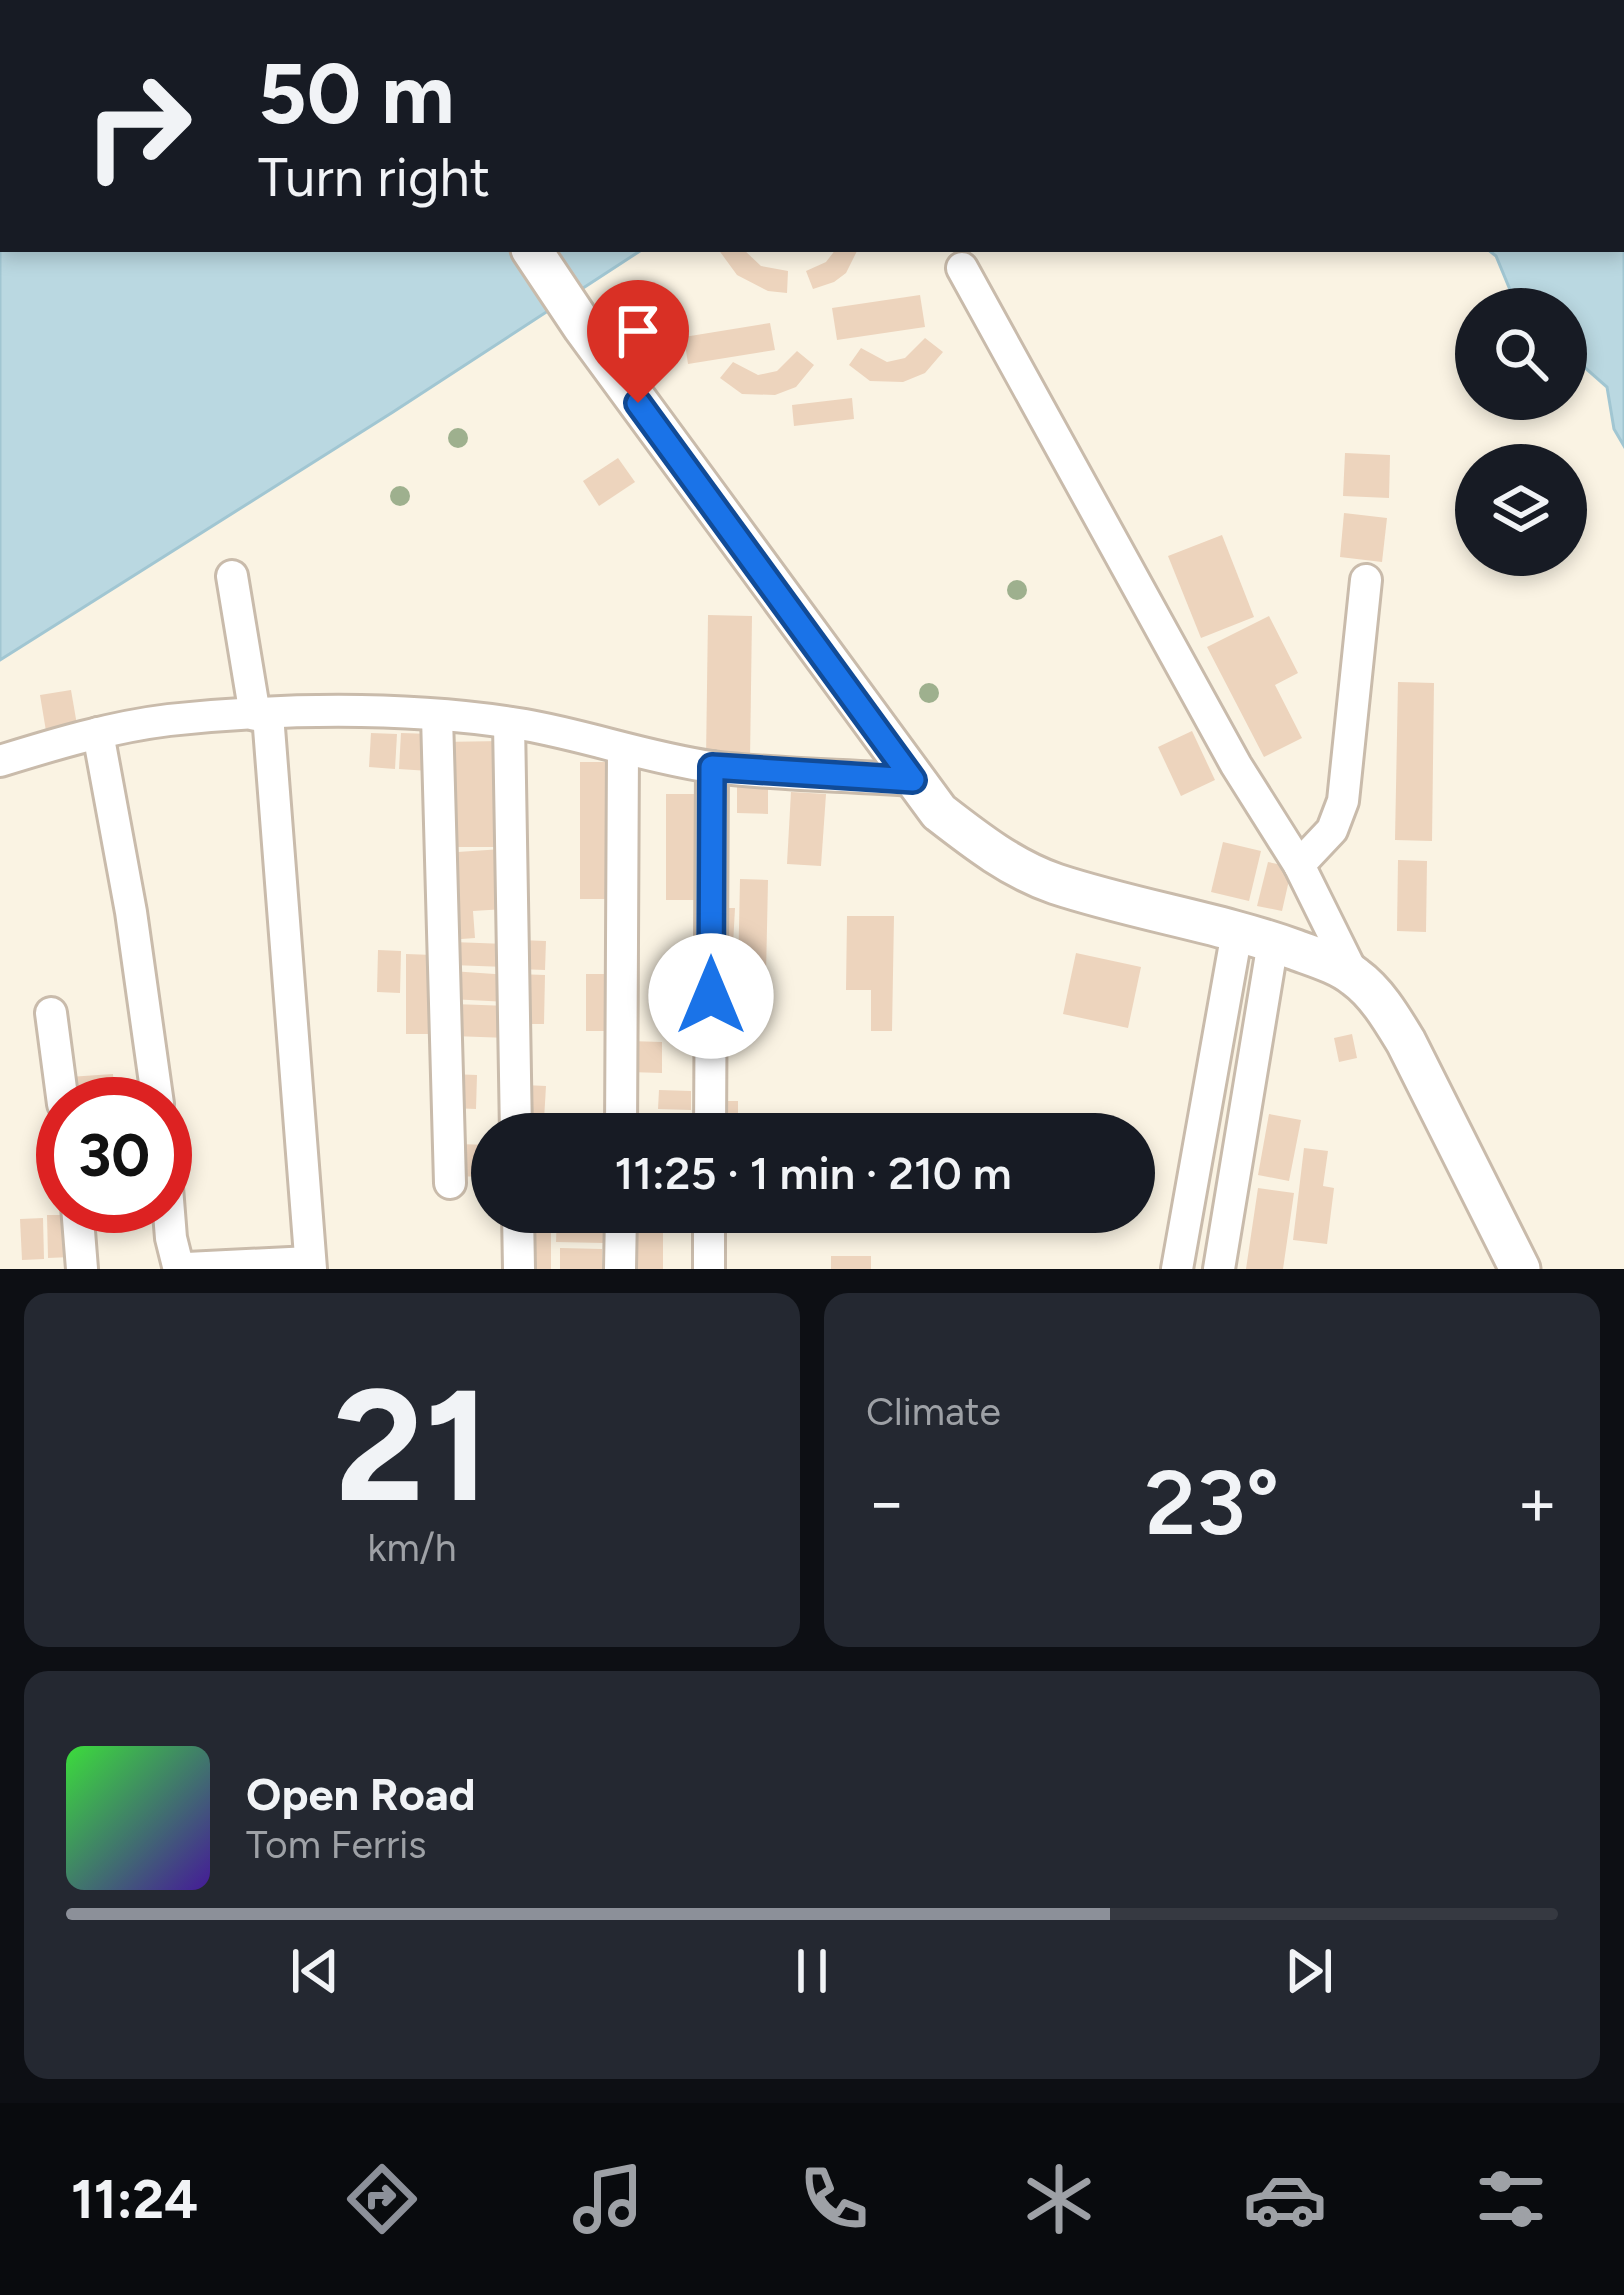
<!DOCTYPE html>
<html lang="en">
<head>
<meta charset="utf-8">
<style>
  :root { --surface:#171b24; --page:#242831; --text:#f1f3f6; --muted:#9ea1a6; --line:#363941; --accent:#8c9099 }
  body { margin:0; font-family:Figtree,sans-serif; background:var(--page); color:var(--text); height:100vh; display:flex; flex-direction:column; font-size:45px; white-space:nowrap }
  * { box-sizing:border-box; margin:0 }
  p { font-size:39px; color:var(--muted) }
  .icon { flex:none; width:66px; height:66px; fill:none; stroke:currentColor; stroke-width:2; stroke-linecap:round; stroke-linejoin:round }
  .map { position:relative; height:1269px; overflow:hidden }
  .details { display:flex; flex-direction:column; gap:24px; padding:24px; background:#0d0f14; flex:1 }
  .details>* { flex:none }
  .hud { position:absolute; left:0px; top:0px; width:1626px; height:252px; box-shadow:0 6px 18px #0003; background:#171b24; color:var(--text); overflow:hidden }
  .controls { position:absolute; left:1455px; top:288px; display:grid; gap:24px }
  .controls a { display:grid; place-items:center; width:132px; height:132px; border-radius:50%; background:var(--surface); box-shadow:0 6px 18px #0003; font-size:60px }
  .speed { position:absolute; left:36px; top:1077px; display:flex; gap:24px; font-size:60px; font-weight:700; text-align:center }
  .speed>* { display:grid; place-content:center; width:156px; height:156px; border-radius:50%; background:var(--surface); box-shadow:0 6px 18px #0003; line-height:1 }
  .speed .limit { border:18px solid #d22; background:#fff; color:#111 }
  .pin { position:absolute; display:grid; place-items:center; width:102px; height:102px; color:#fff; margin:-123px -51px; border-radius:50% 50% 50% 0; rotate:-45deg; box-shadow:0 0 12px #0007 }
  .pin .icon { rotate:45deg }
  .me { position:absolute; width:132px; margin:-66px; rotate:0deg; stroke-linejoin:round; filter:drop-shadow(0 0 9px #0008) }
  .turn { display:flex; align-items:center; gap:42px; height:252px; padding:0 60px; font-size:54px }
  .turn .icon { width:156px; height:156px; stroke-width:2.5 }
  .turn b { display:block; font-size:84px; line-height:102px }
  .big { font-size:90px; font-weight:600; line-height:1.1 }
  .details .widget { flex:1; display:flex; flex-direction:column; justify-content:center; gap:18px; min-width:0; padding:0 42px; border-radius:24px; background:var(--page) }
  .details .dial { align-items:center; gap:0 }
  .dial b { font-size:156px; line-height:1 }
  .song { display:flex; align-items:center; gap:36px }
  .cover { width:144px; height:144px; border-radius:18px; background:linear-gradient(135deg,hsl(120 70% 55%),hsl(260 70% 35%)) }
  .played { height:12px; border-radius:6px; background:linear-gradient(90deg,var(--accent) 70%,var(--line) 70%) }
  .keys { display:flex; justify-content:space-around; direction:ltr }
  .heat { display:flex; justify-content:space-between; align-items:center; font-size:66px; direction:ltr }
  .details .tiles { flex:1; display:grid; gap:24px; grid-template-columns:1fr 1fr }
  .widget:last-child { grid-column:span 2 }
  .trip { position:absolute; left:471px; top:1113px; width:684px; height:120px; border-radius:60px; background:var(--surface); box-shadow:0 6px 18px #0003; font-weight:600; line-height:120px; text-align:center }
  .tabs { display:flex; height:192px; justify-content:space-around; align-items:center; background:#090b0e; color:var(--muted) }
  .tabs .icon { width:84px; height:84px }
  .tabs .on { color:var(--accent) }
  .tabs b { font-size:54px; color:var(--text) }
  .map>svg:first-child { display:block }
</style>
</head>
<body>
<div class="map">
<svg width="1624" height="1269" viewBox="0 0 1624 1269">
  <rect width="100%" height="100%" fill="#faf3e3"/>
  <g fill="#bad8e1" stroke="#a1c6d2" stroke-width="3">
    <path d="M125,0h1479l4,3h-1488z"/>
    <path d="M1623,15l1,1v430l-10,-17 -7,-42 -41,-36v-42h-48l-22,-53 -9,-7h136z"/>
    <path d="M3,75v174h640l-250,163 -393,248v-584z"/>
  </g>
  <g fill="#edd4bd">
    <path d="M718,249h25l18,17 27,5 -1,22 -19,-2 -31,-16z"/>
    <path d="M836,249h22l-12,24 -12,9 -21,7 -7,-18 20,-9z"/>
    <path d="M920,295l5,32 -88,13 -5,-32z"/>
    <path d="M770,323l5,27 -87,14 -4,-27z"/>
    <path d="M925,338l18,14 -18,21 -22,9 -33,-1 -21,-16 12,-17 26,14 18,-4z"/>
    <path d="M797,351l17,14 -18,22 -21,8 -33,-1 -22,-16 13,-16 25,13 19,-4z"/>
    <path d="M852,398l2,21 -60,7 -2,-21z"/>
    <path d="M1345,453l45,2 -1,43 -46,-2z"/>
    <path d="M618,458l17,24 -36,24 -16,-25z"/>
    <path d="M1344,513l43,5 -5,44 -42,-5z"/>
    <path d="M1222,535l32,82 -53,21 -33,-82z"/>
    <path d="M708,615l44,1 -2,144 -44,-1z"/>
    <path d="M1269,616l29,57 -23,12 27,53 -38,19 -57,-110z"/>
    <path d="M1398,682l36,1 -2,158 -37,-1z"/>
    <path d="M71,690l6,35 -31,6 -6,-36z"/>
    <path d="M1192,731l23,49 -34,16 -23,-49z"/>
    <path d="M371,733l26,1 -2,35 -26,-2z"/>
    <path d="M401,733l30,1 -2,37 -30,-2z"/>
    <path d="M502,741l3,106h-62l-2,-105z"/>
    <rect x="580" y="762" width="32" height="137"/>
    <path d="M737,782h31v32l-31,-1z"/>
    <path d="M791,792l35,2 -5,72 -34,-2z"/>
    <rect x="666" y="794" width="35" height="106"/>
    <path d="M1223,842l38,9 -12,50 -38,-9z"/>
    <path d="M502,849l3,60 -32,2 2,27 -27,2 -5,-87z"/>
    <path d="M1398,860l29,1 -1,71 -29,-1z"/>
    <path d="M1268,862l24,5 -10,44 -25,-5z"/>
    <path d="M740,879l28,1 -2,95 -28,-1z"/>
    <path d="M714,908h21l-2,37 -21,-1z"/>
    <path d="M847,916h47l-2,115h-21v-41h-25z"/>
    <path d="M519,940l27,1 -1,29 -27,-1z"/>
    <path d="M453,942l53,2 -1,23 -53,-2z"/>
    <path d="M378,950l23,1 -1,42 -23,-1z"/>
    <path d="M1076,953l65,14 -13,61 -65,-14z"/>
    <path d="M406,954l27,1v79h-27z"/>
    <path d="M451,971l58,4 -1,27 -58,-3z"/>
    <path d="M517,974l28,1 -1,49h-28z"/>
    <rect x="586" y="974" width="22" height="57"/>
    <path d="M454,1004l55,2 -1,32 -55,-2z"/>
    <path d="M1352,1034l5,24 -18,4 -5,-24z"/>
    <path d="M629,1041l33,1v31l-33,-1z"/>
    <path d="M113,1074l2,23 -45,2 -1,-22z"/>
    <path d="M451,1074l26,1 -1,34 -26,-1z"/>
    <path d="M524,1085l22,1 -2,34 -22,-1z"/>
    <path d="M659,1090l32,1v19l-33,-1z"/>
    <rect x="713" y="1101" width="25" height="30"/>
    <path d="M1269,1114l32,6 -12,61 -31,-6z"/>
    <path d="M456,1144l36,1v55h-6l1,-46 -3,23 -29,-1z"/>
    <path d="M1304,1148l24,3 -5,35 11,2 -7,56 -34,-4z"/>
    <path d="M1258,1188l36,5 -11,76h-37z"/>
    <path d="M557,1212h46v31l-47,-1z"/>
    <path d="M47,1215h23l1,42 -23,1z"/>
    <path d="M43,1218l1,41 -22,1 -2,-41z"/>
    <path d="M625,1220h38v49h-37z"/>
    <path d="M521,1230h30v39h-31z"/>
    <path d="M560,1248l42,1v20h-42z"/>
    <rect x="831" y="1256" width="40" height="13"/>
  </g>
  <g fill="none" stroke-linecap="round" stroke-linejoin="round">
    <g stroke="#c9bbab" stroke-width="36">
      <g id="minor">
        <path d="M962,268l274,497 63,100 55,111"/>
        <path d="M232,576l23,139"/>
        <path d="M268,715l43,554"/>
        <path d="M437,716l13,467"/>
        <path d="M509,723l7,411"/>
        <path d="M98,733l33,179 27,192"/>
        <path d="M0,761c55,-17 111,-34 169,-41 116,-12 240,-14 356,5 63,11 123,33 187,42 66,8 134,8 201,13"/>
        <path d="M1299,865l33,-35 11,-29 23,-221"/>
        <path d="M51,1013l12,91"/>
        <path d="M621,1134l2,-385"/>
        <path d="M710,1134l2,-367"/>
        <path d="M165,1162l6,76 7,28 9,2 123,-6"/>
        <path d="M77,1206l5,63"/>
        <path d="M518,1212l1,57"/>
        <path d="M620,1269l1,-57"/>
        <path d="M709,1269v-57"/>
        <path d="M1177,1269l60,-337"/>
        <path d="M1219,1269l54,-327"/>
      </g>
    </g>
    <g stroke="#c9bbab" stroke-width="45">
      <g id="tertiary">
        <path d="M365,0l2,3"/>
        <path d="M531,249l52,78 356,485c36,28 73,57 117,72 79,26 162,38 240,66 19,7 43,14 59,27 22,16 37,42 51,65l114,227"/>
      </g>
    </g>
    <use href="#minor" stroke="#fff" stroke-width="30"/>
    <use href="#tertiary" stroke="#fff" stroke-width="39"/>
  </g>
  <g fill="#9eb08e">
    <circle cx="458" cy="438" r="10"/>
    <circle cx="400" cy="496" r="10"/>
    <circle cx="1017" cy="590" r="10"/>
    <circle cx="929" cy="693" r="10"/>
  </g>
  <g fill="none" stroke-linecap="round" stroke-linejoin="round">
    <g stroke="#114b97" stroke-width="30">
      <path id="route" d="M638,403l275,377 -201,-13 -1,229"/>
    </g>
    <use href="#route" stroke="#1a73e8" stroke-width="21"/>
  </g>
</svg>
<div class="controls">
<a><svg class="icon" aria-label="search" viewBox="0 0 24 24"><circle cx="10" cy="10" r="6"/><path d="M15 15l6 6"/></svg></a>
<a><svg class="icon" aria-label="layers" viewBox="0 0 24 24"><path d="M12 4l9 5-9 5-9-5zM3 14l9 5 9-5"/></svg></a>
</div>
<div class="speed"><div class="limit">30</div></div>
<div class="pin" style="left:638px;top:403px;background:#d93025"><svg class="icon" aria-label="arrive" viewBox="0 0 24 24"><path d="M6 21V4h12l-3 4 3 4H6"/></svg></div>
<svg class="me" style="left:711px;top:996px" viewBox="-20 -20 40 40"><circle r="19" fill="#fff"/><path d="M0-13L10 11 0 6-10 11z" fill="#1a73e8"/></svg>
<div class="trip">11:25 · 1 min · 210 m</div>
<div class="hud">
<div class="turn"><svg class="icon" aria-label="right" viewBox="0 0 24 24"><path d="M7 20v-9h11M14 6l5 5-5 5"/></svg><div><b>50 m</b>Turn right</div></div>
</div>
</div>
<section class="details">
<div class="tiles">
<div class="widget dial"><b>21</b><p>km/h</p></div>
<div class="widget"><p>Climate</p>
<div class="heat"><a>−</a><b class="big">23°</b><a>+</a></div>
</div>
<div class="widget">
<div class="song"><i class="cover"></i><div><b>Open Road</b><p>Tom Ferris</p></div></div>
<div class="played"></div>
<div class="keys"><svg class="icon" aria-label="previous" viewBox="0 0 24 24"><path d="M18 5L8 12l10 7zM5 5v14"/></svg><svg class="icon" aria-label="pause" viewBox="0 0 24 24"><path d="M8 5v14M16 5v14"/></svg><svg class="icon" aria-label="next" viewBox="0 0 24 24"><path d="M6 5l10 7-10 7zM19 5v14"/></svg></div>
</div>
</div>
</section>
<nav class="tabs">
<b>11:24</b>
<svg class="icon on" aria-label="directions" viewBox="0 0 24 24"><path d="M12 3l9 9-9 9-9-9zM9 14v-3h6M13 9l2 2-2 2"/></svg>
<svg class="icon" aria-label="music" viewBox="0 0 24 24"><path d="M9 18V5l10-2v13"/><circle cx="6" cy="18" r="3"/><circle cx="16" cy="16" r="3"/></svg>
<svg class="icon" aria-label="phone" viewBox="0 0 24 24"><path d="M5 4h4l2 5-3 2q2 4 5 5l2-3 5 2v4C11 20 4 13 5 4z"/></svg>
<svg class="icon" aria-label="climate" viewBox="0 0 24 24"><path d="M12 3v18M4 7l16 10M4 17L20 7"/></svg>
<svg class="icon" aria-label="car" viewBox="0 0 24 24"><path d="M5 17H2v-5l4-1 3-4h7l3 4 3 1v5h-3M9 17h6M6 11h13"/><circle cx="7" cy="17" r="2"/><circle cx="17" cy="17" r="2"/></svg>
<svg class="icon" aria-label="filters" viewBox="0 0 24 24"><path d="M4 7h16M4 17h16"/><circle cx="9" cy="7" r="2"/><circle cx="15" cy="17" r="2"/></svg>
</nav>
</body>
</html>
